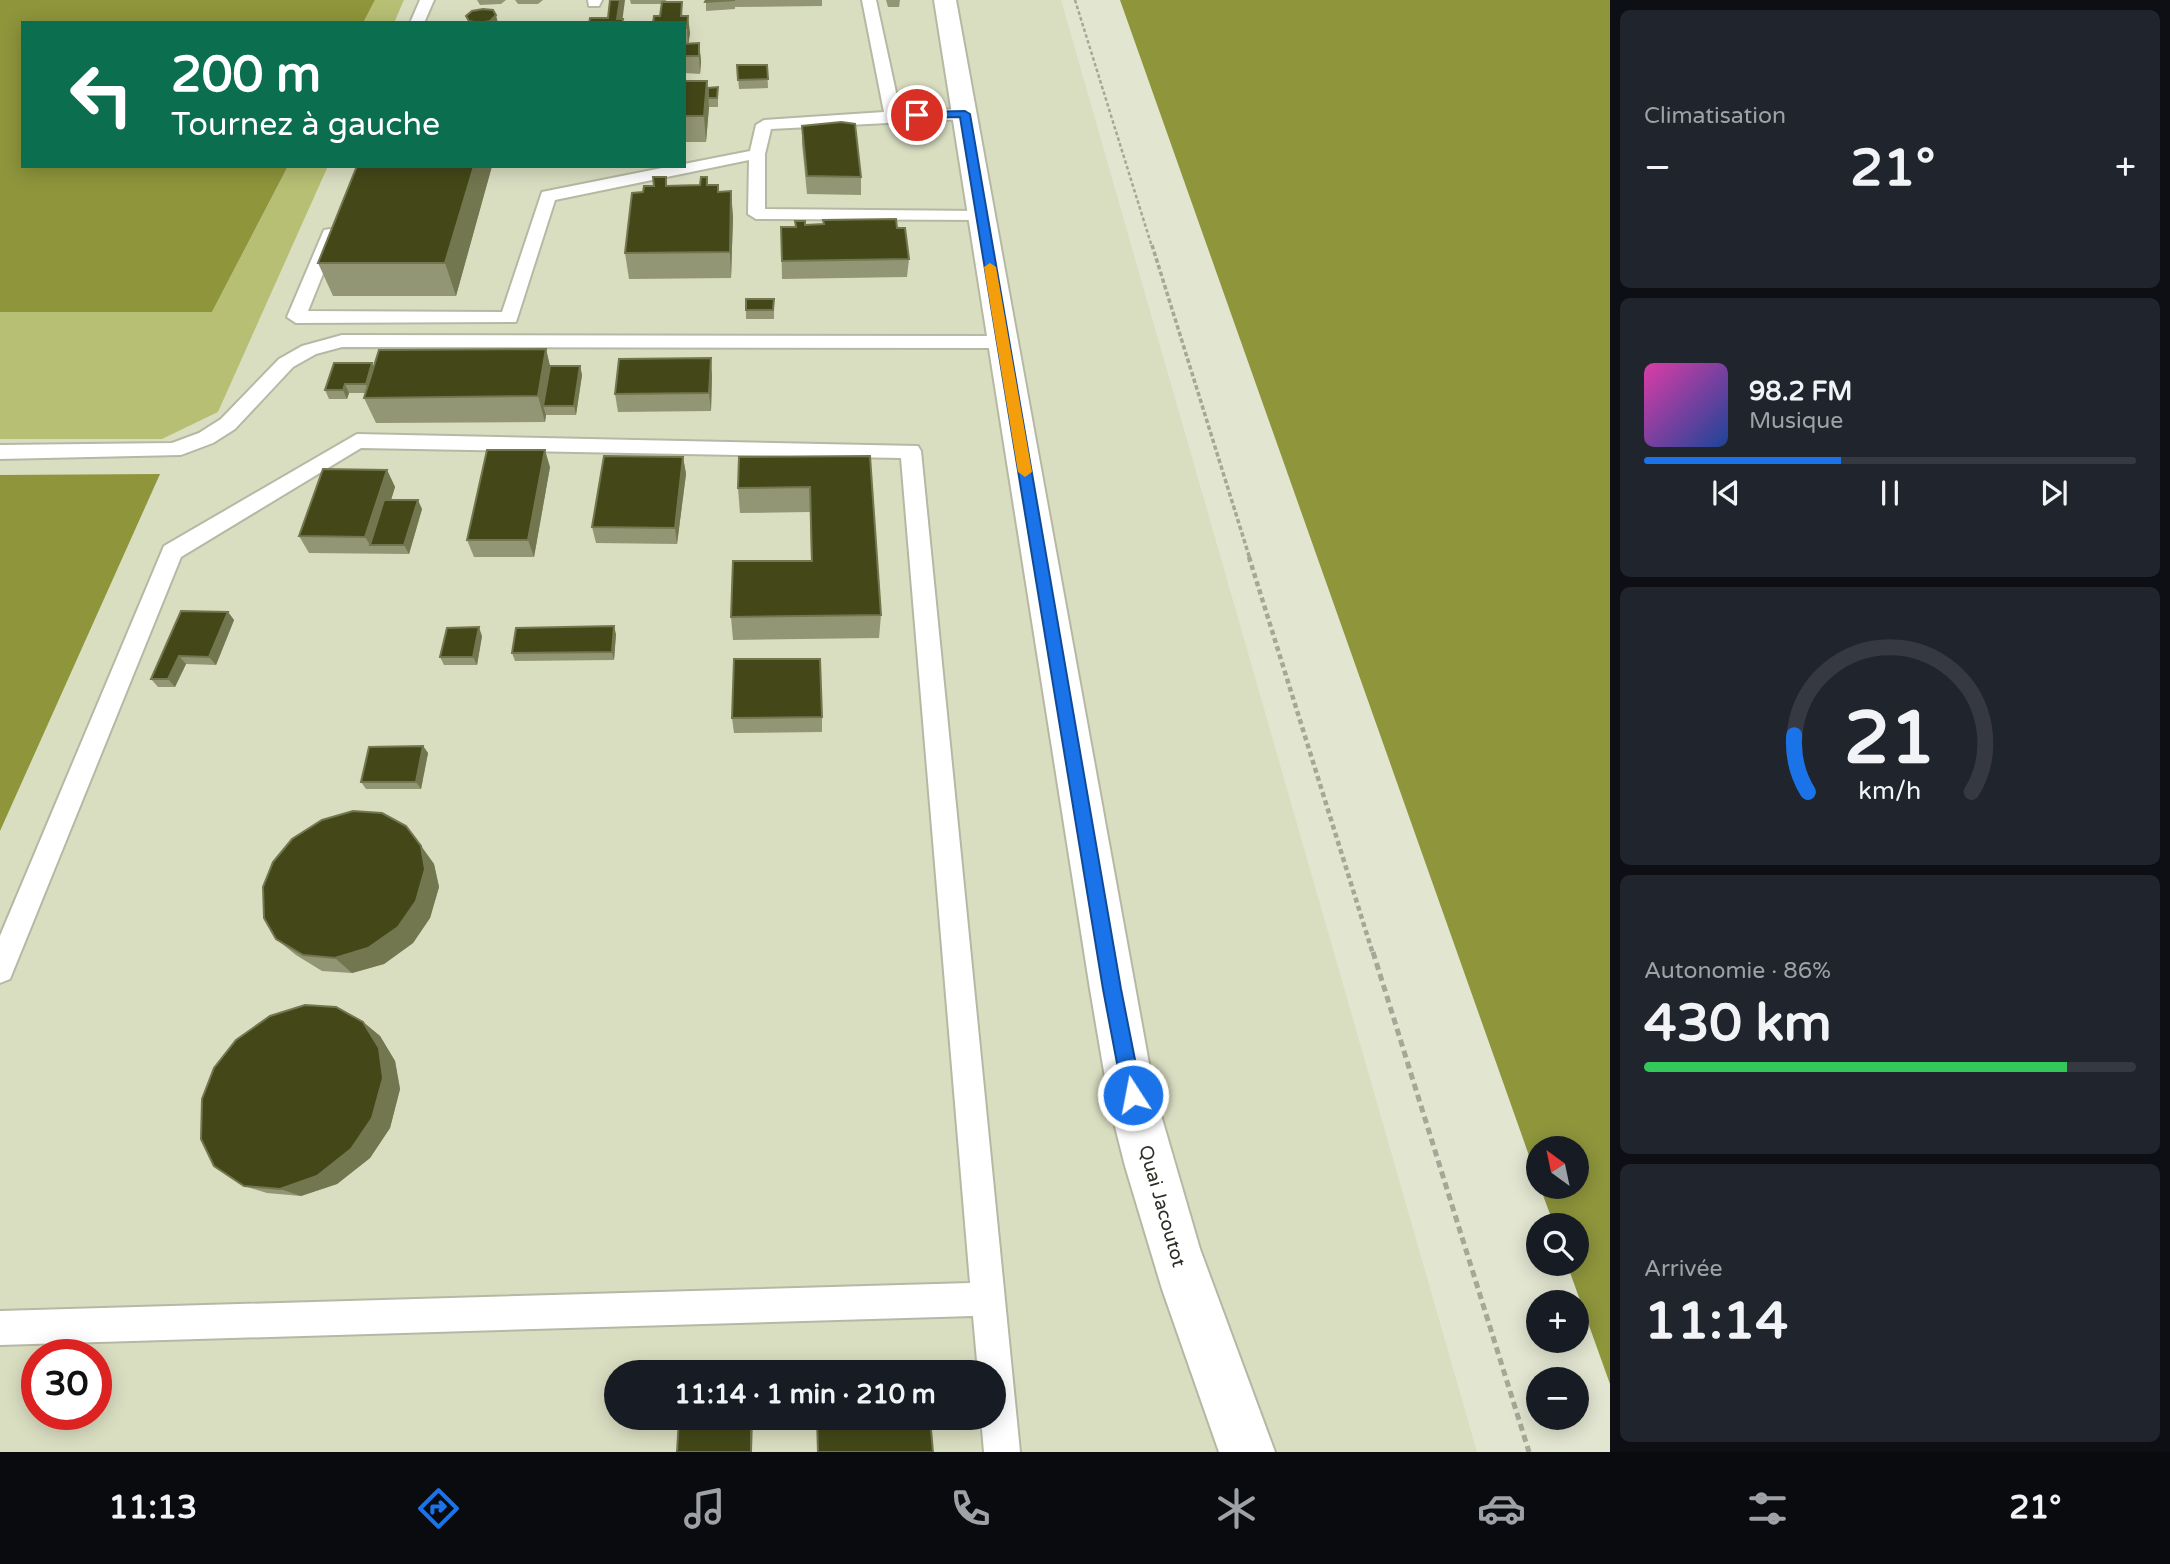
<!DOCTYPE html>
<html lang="fr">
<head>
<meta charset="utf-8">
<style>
  :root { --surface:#171b24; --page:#20242c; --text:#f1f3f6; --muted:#9ea1a6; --line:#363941; --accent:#1a73e8 }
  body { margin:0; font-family:"Varela Round",sans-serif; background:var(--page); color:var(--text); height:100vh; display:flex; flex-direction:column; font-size:26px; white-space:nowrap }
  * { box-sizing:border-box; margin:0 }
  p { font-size:23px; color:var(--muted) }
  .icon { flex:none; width:38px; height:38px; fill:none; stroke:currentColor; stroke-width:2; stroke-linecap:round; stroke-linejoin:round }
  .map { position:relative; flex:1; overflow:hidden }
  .panel { display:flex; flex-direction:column; gap:10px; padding:10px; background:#0d0f14; width:560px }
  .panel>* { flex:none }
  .hud { position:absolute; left:21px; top:21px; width:665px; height:147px; border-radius:0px; box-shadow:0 4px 18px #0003; background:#0b6e4f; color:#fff; overflow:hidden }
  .needle { width:46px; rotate:327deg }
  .buttons { position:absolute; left:1526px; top:1136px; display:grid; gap:14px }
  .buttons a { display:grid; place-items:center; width:63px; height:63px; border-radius:50%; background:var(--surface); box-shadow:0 4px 18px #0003; font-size:35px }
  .speed { position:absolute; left:21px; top:1339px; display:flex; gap:14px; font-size:35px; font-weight:700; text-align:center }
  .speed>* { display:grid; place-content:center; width:91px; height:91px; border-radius:50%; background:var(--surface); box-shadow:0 4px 18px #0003; line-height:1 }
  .speed .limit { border:10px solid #d22; background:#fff; color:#111 }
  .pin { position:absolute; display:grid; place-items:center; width:60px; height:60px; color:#fff; margin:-30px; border:4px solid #fff; border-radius:50%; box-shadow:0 2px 7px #0007 }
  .me { position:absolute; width:77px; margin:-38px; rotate:349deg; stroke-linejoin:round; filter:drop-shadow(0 0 5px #0008) }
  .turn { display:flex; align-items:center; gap:24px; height:147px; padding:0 35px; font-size:32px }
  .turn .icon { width:91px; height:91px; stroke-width:2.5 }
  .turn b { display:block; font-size:49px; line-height:60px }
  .big { font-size:52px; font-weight:700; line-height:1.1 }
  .panel .widget { flex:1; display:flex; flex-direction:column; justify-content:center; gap:10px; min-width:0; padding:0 24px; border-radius:10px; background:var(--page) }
  .panel .dial { align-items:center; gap:0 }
  .dial svg { height:182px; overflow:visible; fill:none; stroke:var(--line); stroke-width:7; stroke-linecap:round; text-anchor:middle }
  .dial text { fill:var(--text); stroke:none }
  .song { display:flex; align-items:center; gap:21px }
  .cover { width:84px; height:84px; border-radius:10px; background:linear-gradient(135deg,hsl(320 70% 55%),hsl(220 70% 35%)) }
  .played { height:7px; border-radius:4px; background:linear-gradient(90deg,var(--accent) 40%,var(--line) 40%) }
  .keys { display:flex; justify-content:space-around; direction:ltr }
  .heat { display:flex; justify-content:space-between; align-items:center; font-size:38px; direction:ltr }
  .charge { height:10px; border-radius:5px; background:linear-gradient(90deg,#34c759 86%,var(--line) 0) }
  .trip { position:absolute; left:604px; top:1360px; width:402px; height:70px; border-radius:35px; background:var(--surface); box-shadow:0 4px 18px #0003; font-weight:700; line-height:70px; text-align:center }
  .tab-bar { display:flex; height:112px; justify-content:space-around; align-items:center; background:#090b0e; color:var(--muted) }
  .tab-bar .icon { width:49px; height:49px }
  .tab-bar .on { color:var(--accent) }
  .tab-bar b { font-size:32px; color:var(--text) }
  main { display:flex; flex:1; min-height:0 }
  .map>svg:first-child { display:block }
</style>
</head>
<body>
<main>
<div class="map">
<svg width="1610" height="1452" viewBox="0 0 1610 1452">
  <rect width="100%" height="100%" fill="#e2e5d0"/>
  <path fill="#dadec1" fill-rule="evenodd" d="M404,0h657l416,1452h-1477v-1013h162l56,-27 110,-246h356v-143h-290zM37,1354h59v60h-59zM616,1372h378v46h-378z"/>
  <g fill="#b7bf74">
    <path d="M375,0h29l-10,23h-31z"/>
    <path d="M288,166h40l-110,246 -56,27h-162v-127h212z"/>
  </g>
  <g fill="#8e953b">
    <path d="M0,0h375l-12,23h-340v143h265l-76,146h-212z"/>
    <path d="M1120,0h490v1384l-43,-120h10v-39h-23l-14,-38 37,-1v-38h-39v33z"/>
    <path d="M160,474l-160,357v-356z"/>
  </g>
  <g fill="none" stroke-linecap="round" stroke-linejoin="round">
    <g stroke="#b6b8a4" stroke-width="4">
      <g id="service">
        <path d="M420,0h14l-10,23h-14z"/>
        <path d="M588,0h14l-3,6h-10z"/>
        <path d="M862,0h14l24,111 65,-2 8,5 -8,5 -194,10 -6,25v55l216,2 6,1 2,4 -2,4 -231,-1 -8,-5 1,-54 -194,40 -39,122 -220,1 -9,-6 37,-87 6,-1 9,5 -31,77 194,1 40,-120 130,-26h12v-2l66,-13 6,-26 8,-5 120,-8z"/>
        <path d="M342,335l661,1 7,2 2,4 -2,4 -7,2 -661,-1 -26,7 -23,13 -58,62 -22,14 -32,12 -181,4v-14l172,-2 27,-10 22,-14 58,-60 23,-13z"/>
        <path d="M357,434l561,12 3,5 99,1001h-36l-3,-34h13v-46h-16l-5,-56 -973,29v-34l970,-28 -69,-825 -540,-10 -180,109 -167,412 -4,10 -10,4v-47l164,-390z"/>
      </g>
    </g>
    <g stroke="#b6b8a4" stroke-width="4">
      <path id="minor" d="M934,0h22l198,1091 46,158 75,203h-56l-57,-163 -37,-123 -15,-59 -20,-118z"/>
    </g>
    <path stroke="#a5a797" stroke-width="2.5" stroke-dasharray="3.5 2.5" stroke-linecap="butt" d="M1075,0l77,247"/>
    <path stroke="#a5a797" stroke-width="3.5" stroke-dasharray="4.5 2.5" stroke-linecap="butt" d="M1152,245l98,314"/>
    <path stroke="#a5a797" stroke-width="4.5" stroke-dasharray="5 3.5" stroke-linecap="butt" d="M1249,557l124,397"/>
    <path stroke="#a5a797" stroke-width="5" stroke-dasharray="7 4.5" stroke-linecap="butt" d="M1373,952l156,500"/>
    <use href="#service" fill="#fff" fill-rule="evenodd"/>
    <use href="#minor" fill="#fff" fill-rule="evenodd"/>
  </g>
  <g fill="#939674">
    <path d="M477,0h29l-5,4 -21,1z"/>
    <path d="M515,0h28l-5,4h-20z"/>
    <path d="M630,0h36v2l18,14 6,17 -2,11 11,-1 2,18 -1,13 -16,-1v-50l-24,-7 1,-12h-30z"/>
    <path d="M706,0h116v6l-87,1v2l-29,2z"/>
    <path d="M886,0h14l-1,7h-11z"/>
    <path d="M737,65h30l1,23 -29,1z"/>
    <path d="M684,81h23l1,7 10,-1v20h-9l-3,35h-22z"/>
    <path d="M802,126l59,51v18l-54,-1 -5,-50z"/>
    <path d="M357,166h135l-36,130h-123l-15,-33z"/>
    <path d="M666,177l1,9 41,-1 11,7 12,-1 2,27 -2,60 -102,1 -4,-26 18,-61z"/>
    <path d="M823,220l74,8 12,31 -2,18 -125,2 -1,-52h14v-6l10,4 18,-1z"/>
    <path d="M774,299v20h-28v-9z"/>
    <path d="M546,349l4,17h30l2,9 -6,40h-30l-1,7 -169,1 -12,-25 2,-5h-17l-2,6h-18l-4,-9 49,-24z"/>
    <path d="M712,375l-1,36 -93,1 -3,-18z"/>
    <path d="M870,456l11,159 -2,23 -146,2 -2,-23 80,-56 -1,-49 -70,1 -2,-25z"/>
    <path d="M683,457l3,17 -9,70 -81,-1 -4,-16z"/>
    <path d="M550,467l-16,90h-60l-7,-17z"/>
    <path d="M387,470l8,17 -4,13 31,9 -13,45 -100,-1 -10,-17z"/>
    <path d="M228,612l6,8 -18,45 -30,-1 -11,23h-17l-7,-8z"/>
    <path d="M616,634l-2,26 -99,1 -3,-8z"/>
    <path d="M482,636l-5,29h-33l-4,-8z"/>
    <path d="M822,717v15l-88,1 -2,-15z"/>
    <path d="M423,746l5,7 -7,36h-55l-5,-7z"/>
    <path d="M421,846l13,18 5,23 -9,31 -17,25 -29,21 -32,9 -30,-2 -26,-16 -20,-16z"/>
    <path d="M363,1022l17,14 15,25 5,28 -10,39 -20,30 -33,26 -36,12 -34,-3 -23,-7z"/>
    <path d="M887,1418h43l-112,34 -1,-32z"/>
  </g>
  <g fill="#73774f">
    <path d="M620,0h5l-3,23 -5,-4z"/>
    <path d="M496,15l2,8h-18z"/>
    <path d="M688,16l2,17 -2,13 -1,-18z"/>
    <path d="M699,43l2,18 -1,13 -1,-18z"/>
    <path d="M707,81l2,26 -3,35 -2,-26z"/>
    <path d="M474,166h18l-36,130 -11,-33z"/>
    <path d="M731,191l2,27 -2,60 -1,-26z"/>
    <path d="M546,349l6,26 -9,31 3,9 -1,7 -7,-26z"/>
    <path d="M711,358l1,17 -1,36 -2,-18z"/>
    <path d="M372,363l4,9 -6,21 -4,-9z"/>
    <path d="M580,366l2,9 -6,40 -2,-9z"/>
    <path d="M345,384l4,9 -2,6 -4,-9z"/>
    <path d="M545,450l5,17 -16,90 -6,-17z"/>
    <path d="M683,457l3,17 -9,70 -2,-16z"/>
    <path d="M387,470l8,17 -18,58h-7l-5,-8z"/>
    <path d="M418,500l4,9 -13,45 -5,-9z"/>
    <path d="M228,612l6,8 -18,45 -7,-8z"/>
    <path d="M614,626l2,8 -2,26 -2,-8z"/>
    <path d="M479,627l3,9 -5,29 -4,-8z"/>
    <path d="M179,656l7,8 -11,23 -7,-8z"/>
    <path d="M423,746l5,7 -7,36 -5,-7z"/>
    <path d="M421,846l13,18 5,23 -9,31 -17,25 -29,21 -32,9 -17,-15z"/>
    <path d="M363,1022l17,14 15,25 5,28 -10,39 -20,30 -33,26 -36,12 -21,-7z"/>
    <path d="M751,1418h2l-1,34h-1z"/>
  </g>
  <g fill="#444818" stroke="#73774f" stroke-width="2">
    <path d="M610,0h10l-3,19h6l-1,4h-33l1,-5h18z"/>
    <path d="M706,0h29l-30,2z"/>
    <path d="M662,2h20l-1,14h7l-1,12h-3v-5h-31l1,-7h6z"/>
    <path d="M483,9l10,1 3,5 -6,6 -10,2 -11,-2 -3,-5 6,-5z"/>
    <path d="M699,43v13h-15v-12z"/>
    <path d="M737,65h30l1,14 -30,1z"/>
    <path d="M684,81h23l-3,35h-20z"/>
    <path d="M718,87l-1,11h-9v-10z"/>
    <path d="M841,122l14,2 6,53 -54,-1 -5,-50z"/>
    <path d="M357,166h117l-29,97h-127z"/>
    <path d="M653,177h13v9l34,-1 1,-8h6v8h11v7l13,-1 -1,61 -105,1 7,-60 11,-1 1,-6h10z"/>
    <path d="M896,219l1,9h8l4,31 -127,2 -1,-34h15l-1,-6h10v4l19,-1 -1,-4z"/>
    <path d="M746,299h28l-1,11h-27z"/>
    <path d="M546,349l-8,47 -174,2 15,-48z"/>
    <path d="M711,358l-2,35 -94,1 4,-35z"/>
    <path d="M334,363h38l-6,21h-21l-2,6h-18z"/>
    <path d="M550,366h30l-6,40h-31z"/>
    <path d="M487,450h58l-17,90h-61z"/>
    <path d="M604,456l79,1 -8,71 -83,-1z"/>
    <path d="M870,456l11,159 -150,2 2,-56h79l-2,-74 -72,1 1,-31z"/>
    <path d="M323,469l64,1 -22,67 -66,-1z"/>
    <path d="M384,500h34l-14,45h-34z"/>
    <path d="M181,611l47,1 -19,45 -30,-1 -11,23h-17z"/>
    <path d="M614,626l-2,26 -100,1 4,-25z"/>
    <path d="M479,627l-6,30h-33l7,-29z"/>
    <path d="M734,659h86l2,58 -90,1z"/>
    <path d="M423,746l-7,36h-55l8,-35z"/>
    <path d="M353,811l29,2 24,13 15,20 4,23 -9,32 -18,26 -30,21 -33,10 -32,-3 -27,-16 -12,-21 -1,-31 10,-25 19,-23 30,-19z"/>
    <path d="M305,1005l31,2 27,15 16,26 4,30 -11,40 -21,31 -34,27 -37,13 -36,-3 -30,-20 -13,-27 1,-40 12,-31 22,-28 34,-24z"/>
    <path d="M679,1418h72v34h-74z"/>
    <path d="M930,1418l3,34h-115l-1,-31z"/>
  </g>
  <path fill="#1a73e8" stroke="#114b97" stroke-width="2" d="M965,111l5,3 151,875 21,106 -3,7 -6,3 -7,-3 -3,-7 -20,-106 -143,-872 -43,1 -5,-3 5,-3z"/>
  <path fill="#f59e0b" d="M990,263l6,4 36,205 -7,5 -7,-5 -34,-205z"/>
  <g text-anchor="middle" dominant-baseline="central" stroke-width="7" stroke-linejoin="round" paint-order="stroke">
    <g font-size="19" fill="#2d2e26" stroke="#fff">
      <text transform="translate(1162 1206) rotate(74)">Quai Jacoutot</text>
    </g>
  </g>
</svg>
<div class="buttons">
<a><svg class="needle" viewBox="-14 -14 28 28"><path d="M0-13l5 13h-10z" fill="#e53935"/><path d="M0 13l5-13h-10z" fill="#9ea1a6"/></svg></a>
<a><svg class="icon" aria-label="search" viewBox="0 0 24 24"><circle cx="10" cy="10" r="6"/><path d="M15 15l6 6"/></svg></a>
<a>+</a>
<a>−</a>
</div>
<div class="speed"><div class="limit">30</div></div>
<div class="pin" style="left:917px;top:115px;background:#d93025"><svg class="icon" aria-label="arrive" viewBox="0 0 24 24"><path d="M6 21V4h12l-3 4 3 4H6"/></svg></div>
<svg class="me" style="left:1133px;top:1095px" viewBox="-20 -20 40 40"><circle r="17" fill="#1a73e8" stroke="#fff" stroke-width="3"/><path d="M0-11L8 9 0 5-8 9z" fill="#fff"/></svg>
<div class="trip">11:14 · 1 min · 210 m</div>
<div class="hud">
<div class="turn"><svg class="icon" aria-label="left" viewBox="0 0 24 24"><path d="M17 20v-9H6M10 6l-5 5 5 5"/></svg><div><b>200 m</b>Tournez à gauche</div></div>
</div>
</div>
<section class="panel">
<div class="widget"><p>Climatisation</p>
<div class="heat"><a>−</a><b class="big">21°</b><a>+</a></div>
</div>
<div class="widget">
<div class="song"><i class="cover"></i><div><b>98.2 FM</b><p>Musique</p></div></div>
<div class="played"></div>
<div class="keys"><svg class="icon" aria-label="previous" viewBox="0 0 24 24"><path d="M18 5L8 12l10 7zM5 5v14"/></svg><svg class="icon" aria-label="pause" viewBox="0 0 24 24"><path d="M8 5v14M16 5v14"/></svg><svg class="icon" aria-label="next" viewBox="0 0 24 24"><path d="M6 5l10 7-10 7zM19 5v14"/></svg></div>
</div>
<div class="widget dial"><svg viewBox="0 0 100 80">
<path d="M14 69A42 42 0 1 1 86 69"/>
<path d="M14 69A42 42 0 0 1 8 44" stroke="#1a73e8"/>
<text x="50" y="56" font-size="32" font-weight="700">21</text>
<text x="50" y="72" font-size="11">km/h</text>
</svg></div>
<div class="widget"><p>Autonomie · 86%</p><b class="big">430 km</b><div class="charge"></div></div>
<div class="widget"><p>Arrivée</p><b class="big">11:14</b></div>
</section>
</main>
<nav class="tab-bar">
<b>11:13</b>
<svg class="icon on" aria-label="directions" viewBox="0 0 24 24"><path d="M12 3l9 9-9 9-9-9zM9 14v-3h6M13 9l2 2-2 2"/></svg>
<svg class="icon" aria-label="music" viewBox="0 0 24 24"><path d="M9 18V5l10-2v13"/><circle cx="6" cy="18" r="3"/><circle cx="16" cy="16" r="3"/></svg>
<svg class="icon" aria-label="phone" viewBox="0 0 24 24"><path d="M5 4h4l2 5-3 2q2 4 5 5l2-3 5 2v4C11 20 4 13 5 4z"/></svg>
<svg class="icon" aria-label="climate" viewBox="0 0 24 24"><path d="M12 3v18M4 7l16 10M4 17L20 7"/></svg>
<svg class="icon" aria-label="car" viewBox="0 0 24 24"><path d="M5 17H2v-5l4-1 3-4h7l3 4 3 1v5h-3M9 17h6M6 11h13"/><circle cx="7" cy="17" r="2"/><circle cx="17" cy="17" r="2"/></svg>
<svg class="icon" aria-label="filters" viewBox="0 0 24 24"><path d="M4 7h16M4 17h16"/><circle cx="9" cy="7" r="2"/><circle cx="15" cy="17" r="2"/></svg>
<b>21°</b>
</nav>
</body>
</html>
